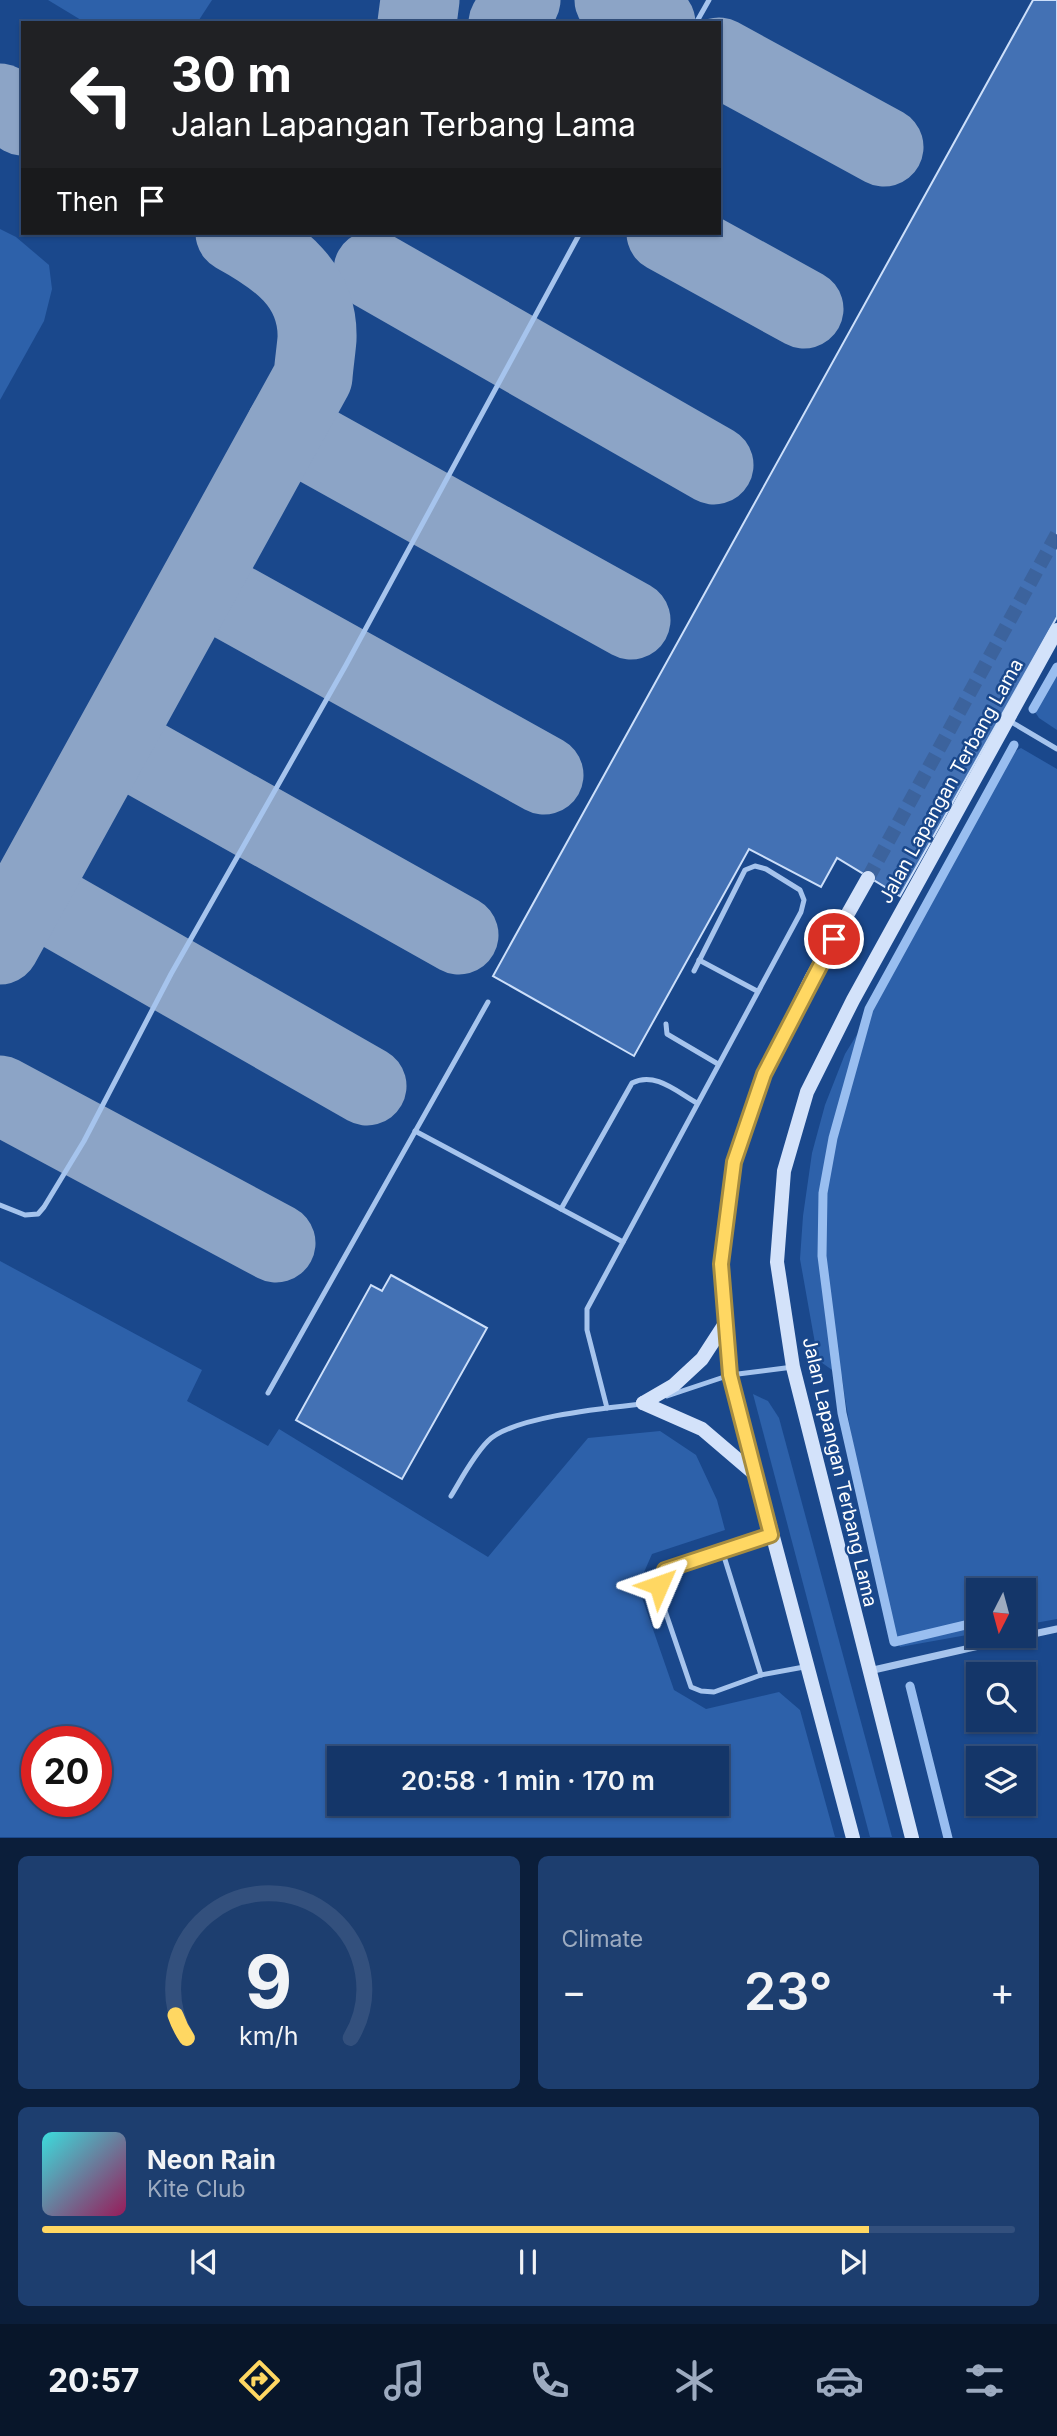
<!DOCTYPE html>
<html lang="en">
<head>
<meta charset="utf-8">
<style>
  :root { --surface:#143669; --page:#1d3e6f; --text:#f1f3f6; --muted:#9dabc0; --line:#33507d; --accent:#ffd762 }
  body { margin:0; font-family:Inter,sans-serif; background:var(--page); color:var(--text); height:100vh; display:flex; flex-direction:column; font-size:26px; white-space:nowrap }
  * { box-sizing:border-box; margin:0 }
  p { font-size:23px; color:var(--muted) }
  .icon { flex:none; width:38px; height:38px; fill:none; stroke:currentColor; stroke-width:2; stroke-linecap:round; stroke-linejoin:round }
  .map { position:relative; height:1838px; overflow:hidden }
  .details { display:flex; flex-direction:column; gap:18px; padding:18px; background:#0b1e3a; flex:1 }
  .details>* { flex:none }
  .guide { position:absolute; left:21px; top:21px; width:700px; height:214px; border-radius:0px; box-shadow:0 2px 5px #0004,0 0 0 2px var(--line); background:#202124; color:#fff; overflow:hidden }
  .needle { width:46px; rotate:186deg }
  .buttons { position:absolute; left:966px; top:1578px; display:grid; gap:14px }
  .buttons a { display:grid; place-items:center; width:70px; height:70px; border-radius:0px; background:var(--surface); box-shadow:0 2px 5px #0004,0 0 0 2px var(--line); font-size:35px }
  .speed { position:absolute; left:21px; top:1726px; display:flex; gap:14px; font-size:35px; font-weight:700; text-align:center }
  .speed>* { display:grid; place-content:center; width:91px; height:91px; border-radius:50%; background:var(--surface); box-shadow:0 2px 5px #0004,0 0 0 2px var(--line); line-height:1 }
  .speed .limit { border:10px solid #d22; background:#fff; color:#111 }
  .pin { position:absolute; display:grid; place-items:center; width:60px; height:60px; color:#fff; margin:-30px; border:4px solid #fff; border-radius:50%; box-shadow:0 2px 7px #0007 }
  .me { position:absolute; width:77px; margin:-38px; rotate:47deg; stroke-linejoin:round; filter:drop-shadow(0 0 5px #0008) }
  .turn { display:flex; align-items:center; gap:24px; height:147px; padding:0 35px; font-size:32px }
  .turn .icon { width:91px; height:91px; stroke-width:2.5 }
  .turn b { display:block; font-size:49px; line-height:60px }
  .then { display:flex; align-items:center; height:66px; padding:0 35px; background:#0003; gap:14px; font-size:26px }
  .big { font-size:52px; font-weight:600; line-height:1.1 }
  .details .tile { flex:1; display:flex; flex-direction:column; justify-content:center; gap:10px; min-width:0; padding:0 24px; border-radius:10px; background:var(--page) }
  .details .dial { align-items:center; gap:0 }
  .dial svg { height:182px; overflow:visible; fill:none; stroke:var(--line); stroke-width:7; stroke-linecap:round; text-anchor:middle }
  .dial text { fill:var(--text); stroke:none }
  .song { display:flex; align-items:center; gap:21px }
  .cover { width:84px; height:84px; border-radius:10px; background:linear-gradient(135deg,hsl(180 70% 55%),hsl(330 70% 35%)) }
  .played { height:7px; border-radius:4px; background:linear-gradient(90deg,var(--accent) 85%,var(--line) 85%) }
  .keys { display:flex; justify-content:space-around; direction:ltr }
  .heat { display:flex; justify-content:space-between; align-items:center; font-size:38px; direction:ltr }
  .details .tiles { flex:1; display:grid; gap:18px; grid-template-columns:1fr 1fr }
  .tile:last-child { grid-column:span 2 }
  .trip { position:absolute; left:327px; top:1746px; width:402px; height:70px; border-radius:0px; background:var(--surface); box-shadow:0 2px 5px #0004,0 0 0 2px var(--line); font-weight:600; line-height:70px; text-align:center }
  .menu { display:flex; height:112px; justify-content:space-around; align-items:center; background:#08162a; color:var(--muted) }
  .menu .icon { width:49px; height:49px }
  .menu .selected { color:var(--accent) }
  .menu b { font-size:32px; color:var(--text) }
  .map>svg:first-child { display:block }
</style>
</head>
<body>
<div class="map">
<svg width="1057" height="1838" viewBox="0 0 1057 1838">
  <rect width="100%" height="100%" fill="#1a488c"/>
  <g fill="#2d61aa" fill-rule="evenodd">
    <path d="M48,0h164l-15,23h-111z"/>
    <path d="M0,229l16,8 33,28 3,24 -8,32 -44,79z"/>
    <path d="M1057,667v63l-18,-12 -6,-9z"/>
    <path d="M1021,748l36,21v850l-33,6v-34h-46v42l-78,14c-12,-37 -19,-74 -27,-111 -12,-52 -24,-106 -31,-159l-24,-17 -18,-101 3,-43 9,-63 13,-48 20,-51 27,-44 142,-258z"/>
    <path d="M0,1261l202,109 -15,31 81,45 11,-17 209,128 100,-119 72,-7 36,24 21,45 8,30 -73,24 -14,32 36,104 32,19 73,-17 21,18 35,127h-835zM37,1741h59v60h-59zM340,1759h378v45h-378z"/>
    <path d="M753,1394l15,7 11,17 113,419h-22z"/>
  </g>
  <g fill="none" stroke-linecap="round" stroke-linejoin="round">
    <g stroke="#99bef0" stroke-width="9">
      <path d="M1033,709l24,-42"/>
      <path d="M1024,1612l5,-1"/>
      <path d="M978,1622l-84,20 -52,-229 -20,-157 1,-63 10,-55 36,-129 145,-264"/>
      <path d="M910,1686l38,152"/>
    </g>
    <g stroke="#8ca4c6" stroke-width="79">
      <path d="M614,0l42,23"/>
      <path d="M417,23l3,-23"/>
      <path d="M508,23l13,-23"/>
      <path d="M719,57l165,90"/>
      <path d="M0,103l23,13"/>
      <path d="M666,233l138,76"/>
      <path d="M373,270l341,195"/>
      <path d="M285,428l346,192"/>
      <path d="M200,584l344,191"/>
      <path d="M113,741l346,194"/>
      <path d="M29,893l338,193"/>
      <path d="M0,945l313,-568c1,-13 3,-26 4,-38 2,-55 -40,-83 -82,-106"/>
      <path d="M0,1095l276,148"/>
    </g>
  </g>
  <g fill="#4371b4" stroke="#ccdffa" stroke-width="2">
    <path d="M1033,0h24v617l-157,279 -63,-38 -16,29 -72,-38 -115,207 -141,-80z"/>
    <path d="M391,1275l96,53 -85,151 -106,-59 75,-135 11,6z"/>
  </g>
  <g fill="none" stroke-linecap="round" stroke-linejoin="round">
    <path stroke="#3c639d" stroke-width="14" stroke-dasharray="14 7" stroke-linecap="butt" d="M868,878l189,-344"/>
    <g stroke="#a6c4ed" stroke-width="5">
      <path d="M696,23l13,-23"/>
      <path d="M1008,720l49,29"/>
      <path d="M699,960l58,31"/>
      <path d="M666,1024l1,10 51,30"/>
      <path d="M415,1131l208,111"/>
      <path d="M0,1205l25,10 13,-1 6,-7 40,-66 87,-167 175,-309 234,-432"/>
      <path d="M561,1209l71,-126c23,-12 45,9 65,20"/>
      <path d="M268,1393l220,-391"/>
      <path d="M667,1396l63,-21 63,-8"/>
      <path d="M607,1408l-20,-78v-21l214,-397 3,-12 -4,-10 -34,-21 -11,-3 -10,4 -51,101"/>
      <path d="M451,1496c11,-18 22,-40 37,-55 24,-24 117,-33 153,-37"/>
      <path d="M771,1535l-106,35 -6,15 2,14 30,88 10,4 13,1 47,-17 43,-8"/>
      <path d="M722,1550l39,125"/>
    </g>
    <g stroke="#a6c4ed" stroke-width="7">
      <path d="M1024,1636l33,-7"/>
      <path d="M869,1671l154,-35"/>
    </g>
    <g stroke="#d3e2fa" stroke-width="14">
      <path d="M643,1403l59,26 55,47"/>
      <path d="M643,1403l31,-18 28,-26 24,-37"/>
      <path d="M853,1838l-123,-463 -9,-111 13,-102 30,-88 47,-95 57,-101"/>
      <path d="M912,1838l-119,-471 -16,-105 7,-91 23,-79 46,-92 204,-370"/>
    </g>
  </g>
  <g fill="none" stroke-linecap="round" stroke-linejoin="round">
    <g stroke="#a68c40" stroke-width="18">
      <path id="route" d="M659,1585l6,-15 106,-35 -41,-160 -9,-111 13,-102 30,-88 70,-135"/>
    </g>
    <use href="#route" stroke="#ffd762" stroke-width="12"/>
  </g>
  <g text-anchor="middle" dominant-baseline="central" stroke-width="5" stroke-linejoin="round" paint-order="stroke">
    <g font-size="19" fill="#fff" stroke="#1a488c">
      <text transform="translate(951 781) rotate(-61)">Jalan Lapangan Terbang Lama</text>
      <text transform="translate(840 1472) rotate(77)">Jalan Lapangan Terbang Lama</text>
    </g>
  </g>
</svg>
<div class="buttons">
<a><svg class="needle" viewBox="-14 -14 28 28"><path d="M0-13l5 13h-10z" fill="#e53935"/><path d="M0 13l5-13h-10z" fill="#9dabc0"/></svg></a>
<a><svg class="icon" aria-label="search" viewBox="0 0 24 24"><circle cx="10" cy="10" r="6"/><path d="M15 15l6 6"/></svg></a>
<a><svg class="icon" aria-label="layers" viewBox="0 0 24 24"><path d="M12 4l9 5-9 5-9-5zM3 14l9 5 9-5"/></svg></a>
</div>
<div class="speed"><div class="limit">20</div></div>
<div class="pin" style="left:834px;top:939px;background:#d93025"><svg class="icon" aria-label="arrive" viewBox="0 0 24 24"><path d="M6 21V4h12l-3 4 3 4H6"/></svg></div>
<svg class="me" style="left:659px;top:1585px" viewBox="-20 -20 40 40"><path d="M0-17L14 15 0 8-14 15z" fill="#ffd762" stroke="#fff" stroke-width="4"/></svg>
<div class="trip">20:58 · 1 min · 170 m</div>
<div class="guide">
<div class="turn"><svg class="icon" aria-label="left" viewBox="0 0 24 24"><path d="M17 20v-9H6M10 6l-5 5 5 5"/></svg><div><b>30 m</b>Jalan Lapangan Terbang Lama</div></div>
<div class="then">Then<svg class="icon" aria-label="arrive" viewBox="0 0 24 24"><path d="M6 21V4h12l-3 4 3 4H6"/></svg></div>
</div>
</div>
<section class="details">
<div class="tiles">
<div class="tile dial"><svg viewBox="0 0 100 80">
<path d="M14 69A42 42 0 1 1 86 69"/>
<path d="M14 69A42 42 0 0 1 9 59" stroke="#ffd762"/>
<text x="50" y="56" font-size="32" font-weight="700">9</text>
<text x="50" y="72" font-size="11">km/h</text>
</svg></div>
<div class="tile"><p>Climate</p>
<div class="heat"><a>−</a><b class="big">23°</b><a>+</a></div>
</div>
<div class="tile">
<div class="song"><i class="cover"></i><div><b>Neon Rain</b><p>Kite Club</p></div></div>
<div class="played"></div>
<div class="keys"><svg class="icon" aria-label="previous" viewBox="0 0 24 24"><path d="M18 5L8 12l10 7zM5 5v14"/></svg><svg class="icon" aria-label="pause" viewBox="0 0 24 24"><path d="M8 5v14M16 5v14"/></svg><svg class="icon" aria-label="next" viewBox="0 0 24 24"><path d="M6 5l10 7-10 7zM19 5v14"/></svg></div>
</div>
</div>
</section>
<nav class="menu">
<b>20:57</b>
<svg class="icon selected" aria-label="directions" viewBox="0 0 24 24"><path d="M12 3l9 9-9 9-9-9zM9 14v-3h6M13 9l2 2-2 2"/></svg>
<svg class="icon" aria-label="music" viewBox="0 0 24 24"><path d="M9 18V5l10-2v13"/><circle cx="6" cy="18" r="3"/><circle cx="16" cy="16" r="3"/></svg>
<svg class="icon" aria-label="phone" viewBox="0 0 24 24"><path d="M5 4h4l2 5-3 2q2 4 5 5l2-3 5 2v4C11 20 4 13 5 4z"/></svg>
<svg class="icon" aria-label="climate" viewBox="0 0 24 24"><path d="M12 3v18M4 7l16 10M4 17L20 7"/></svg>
<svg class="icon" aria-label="car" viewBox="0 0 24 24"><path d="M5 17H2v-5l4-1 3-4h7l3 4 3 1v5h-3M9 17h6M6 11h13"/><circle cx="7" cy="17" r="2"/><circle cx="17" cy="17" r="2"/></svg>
<svg class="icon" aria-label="filters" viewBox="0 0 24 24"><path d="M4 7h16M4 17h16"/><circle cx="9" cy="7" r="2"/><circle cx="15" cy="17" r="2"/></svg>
</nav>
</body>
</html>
